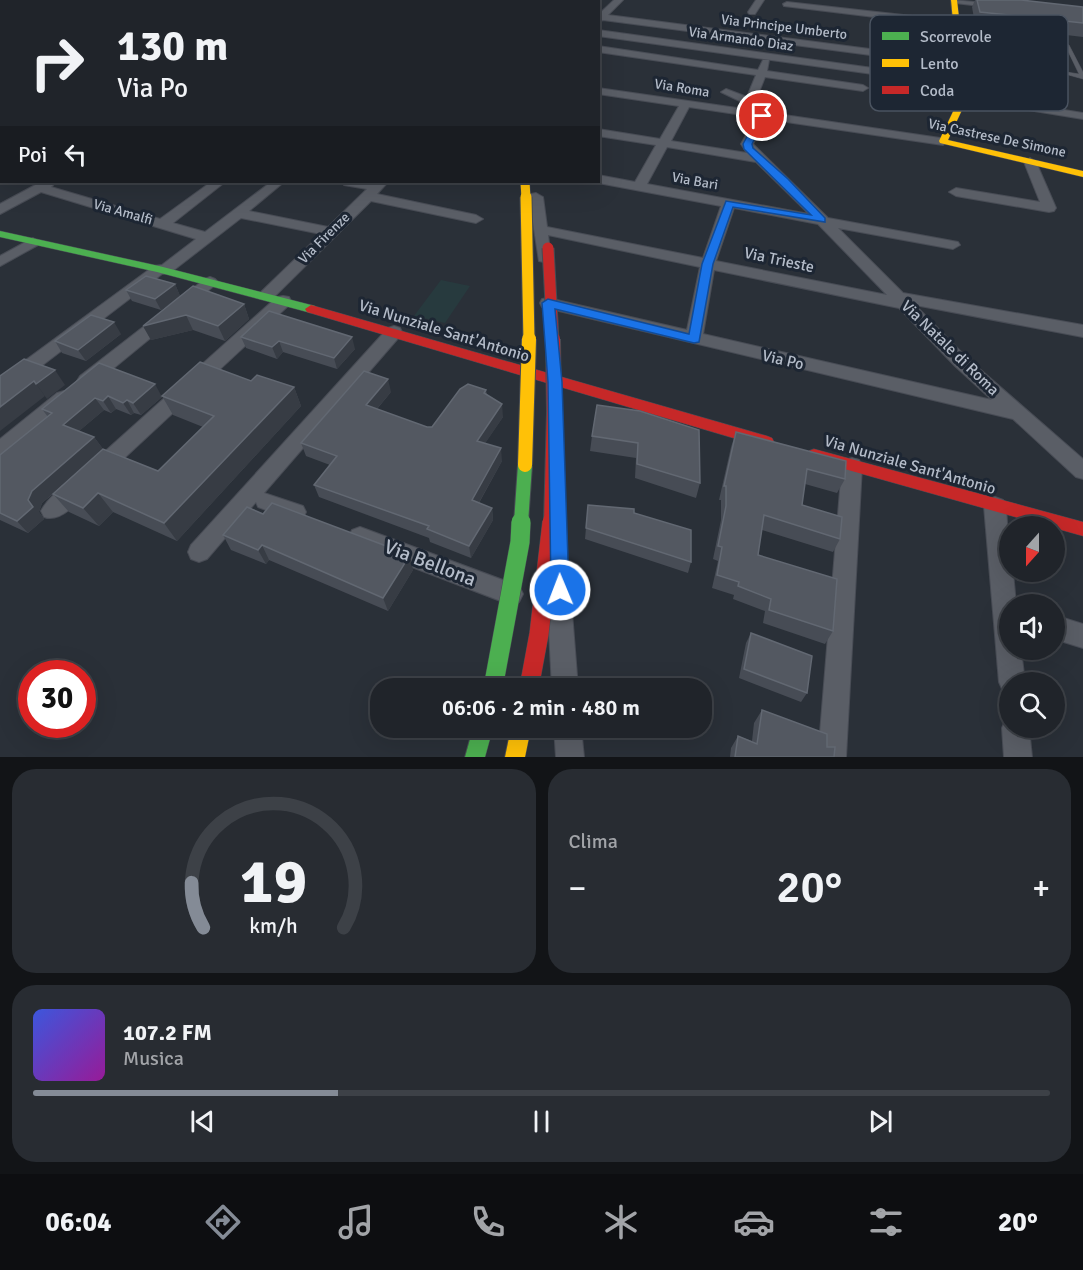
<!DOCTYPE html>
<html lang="it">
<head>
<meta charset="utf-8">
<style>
  :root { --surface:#20242a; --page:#282c32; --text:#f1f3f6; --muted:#a2a4a8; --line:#3d4147; --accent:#848b96 }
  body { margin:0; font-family:Signika,sans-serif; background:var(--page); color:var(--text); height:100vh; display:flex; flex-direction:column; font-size:22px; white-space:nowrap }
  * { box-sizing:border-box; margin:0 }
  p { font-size:20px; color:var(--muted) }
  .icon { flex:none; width:33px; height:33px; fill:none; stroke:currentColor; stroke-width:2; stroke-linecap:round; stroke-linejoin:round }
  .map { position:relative; height:757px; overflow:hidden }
  .sheet { display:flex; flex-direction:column; gap:12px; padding:12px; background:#121417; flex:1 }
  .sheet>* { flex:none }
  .top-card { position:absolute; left:0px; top:0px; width:600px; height:183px; box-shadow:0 6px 24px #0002,0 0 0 2px var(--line); background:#20242a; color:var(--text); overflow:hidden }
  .needle { width:39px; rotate:201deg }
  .tools { position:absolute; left:999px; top:516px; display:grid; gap:12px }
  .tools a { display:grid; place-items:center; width:66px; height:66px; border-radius:50%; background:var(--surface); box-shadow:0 6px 24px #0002,0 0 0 2px var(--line); font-size:30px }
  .speed { position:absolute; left:18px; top:660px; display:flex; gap:12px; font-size:30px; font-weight:700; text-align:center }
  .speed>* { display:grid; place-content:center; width:78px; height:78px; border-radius:50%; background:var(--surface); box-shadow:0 6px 24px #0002,0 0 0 2px var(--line); line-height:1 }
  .speed .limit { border:9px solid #d22; background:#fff; color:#111 }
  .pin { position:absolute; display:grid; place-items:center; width:51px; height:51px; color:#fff; margin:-26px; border:3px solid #fff; border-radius:50%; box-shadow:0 2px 6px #0007 }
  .me { position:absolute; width:66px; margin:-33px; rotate:359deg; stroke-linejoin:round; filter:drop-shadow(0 0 4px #0008) }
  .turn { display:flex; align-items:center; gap:21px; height:126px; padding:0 18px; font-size:27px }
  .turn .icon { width:78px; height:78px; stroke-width:2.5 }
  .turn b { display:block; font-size:42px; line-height:51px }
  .then { display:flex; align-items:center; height:57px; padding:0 18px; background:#0003; gap:12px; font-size:22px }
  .big { font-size:45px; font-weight:600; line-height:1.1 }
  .sheet .widget { flex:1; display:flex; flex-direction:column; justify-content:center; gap:9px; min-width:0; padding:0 21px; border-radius:24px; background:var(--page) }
  .sheet .dial { align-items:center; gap:0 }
  .dial svg { height:156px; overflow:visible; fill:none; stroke:var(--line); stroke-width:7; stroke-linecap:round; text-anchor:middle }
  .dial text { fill:var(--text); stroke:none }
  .song { display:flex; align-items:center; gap:18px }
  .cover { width:72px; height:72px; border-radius:9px; background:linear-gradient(135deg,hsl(230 70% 55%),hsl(300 70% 35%)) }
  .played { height:6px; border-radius:3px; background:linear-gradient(90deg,var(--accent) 30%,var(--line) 30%) }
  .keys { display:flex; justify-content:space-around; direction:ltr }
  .heat { display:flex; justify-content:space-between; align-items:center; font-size:33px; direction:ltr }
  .sheet .tiles { flex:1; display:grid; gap:12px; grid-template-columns:1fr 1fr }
  .widget:last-child { grid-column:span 2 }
  .trip { position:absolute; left:370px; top:678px; width:342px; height:60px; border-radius:24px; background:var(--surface); box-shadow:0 6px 24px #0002,0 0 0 2px var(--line); font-weight:600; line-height:60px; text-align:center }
  .menu { display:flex; height:96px; justify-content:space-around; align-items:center; background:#0d0e11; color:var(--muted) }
  .menu .icon { width:42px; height:42px }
  .menu .active { color:var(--accent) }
  .menu b { font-size:27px; color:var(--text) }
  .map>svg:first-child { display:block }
</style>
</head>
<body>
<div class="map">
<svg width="1083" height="757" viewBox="0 0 1083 757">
  <rect width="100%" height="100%" fill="#2a3038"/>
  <path fill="#273a3e" d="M441,280l29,6 -25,37 -31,-7z"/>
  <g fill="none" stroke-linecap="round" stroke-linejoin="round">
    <g stroke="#484c55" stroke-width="1">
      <path id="lane" d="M1067,44l2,1 14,27v7l-25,-7 2,-1 19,3 -14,-29z"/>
    </g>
    <g stroke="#484c55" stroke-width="2">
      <g id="street">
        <path d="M104,0h12l-14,2z"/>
        <path d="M126,0h9l1,2h-9z"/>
        <path d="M266,0h10l-12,2z"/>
        <path d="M346,0h16l2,2h-17z"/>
        <path d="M405,0h9l-11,2z"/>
        <path d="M468,0h9l-10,2z"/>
        <rect x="528" y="0" width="8" height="2"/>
        <path d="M614,0h9l-15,15 354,46 5,3 -5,3 -359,-47 -5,2v-7z"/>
        <path d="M756,0h8l-9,14h-6l-1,-2z"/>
        <path d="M952,0l46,4 4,2 -4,2 -43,-5z"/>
        <path d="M787,2l170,19 4,3 -4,3 -173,-21 -1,-2z"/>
        <path d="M2,27v6l-2,1v-6z"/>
        <path d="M598,30l282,39 5,3 -5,3 -282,-39z"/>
        <path d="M598,46l160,24 5,-10h6l-2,11 96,14 5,3 -5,3 -98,-14 -10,25 9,10 183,27 2,2 -6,4 -177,-26 -13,25 75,74 130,24 2,3 -7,4 -115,-21 65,65 180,32v12l-168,-32 52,53 116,101v20l-7,-2 -63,-58 -471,-112 -2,-4 2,-4 6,-1 139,32 13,-63 -152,-32 3,23 -7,4 -5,-1 -10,-64 2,-3 5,-1 7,4 4,30 156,31 18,-52 -128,-24h5v-7l37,7 21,-37 -58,-9v-7l62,10 19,-33 -81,-12v-6l153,22 -5,-6 -25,-12 5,-3 21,8 9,-22 -158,-23zM689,107l67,10 -15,27 6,9 -76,-12zM667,147l89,15 53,52 -162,-30zM734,208l84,16 69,71 -171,-34zM714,270l185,38 56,58 37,34 -289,-66z"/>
        <path d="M964,94l119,19v6l-123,-20 -1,-2z"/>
        <path d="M1030,158l6,4 20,46 -2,3 -5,1 -93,-16 -7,-4 7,-4 84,14 -16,-40z"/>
        <path d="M2,167v8l-2,1v-8z"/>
        <path d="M41,182h15l-5,5 109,32 51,-37h14l-52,41 32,9 66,-50h13l-35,29 79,16 39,-38 -23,-4 -1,-3h45l-11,12 99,21 7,4 -7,4 -105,-22 -99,98h-12l-2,-3 2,-3 61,-59 -80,-16 -71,55 -8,1 -156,119 -6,2v-16l154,-113 8,-1 34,-26 -155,-47 -41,22v-10z"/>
        <path d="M33,238l7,4 -2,3 -38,21v-10z"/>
        <path d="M210,277l5,2 3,3 -3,3 -123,101 -6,1 -6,-1 -3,-5 3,-5 125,-97z"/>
        <path d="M283,296l6,1 2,4 -2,4 -184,171 -7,2 -7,-2 -3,-6 3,-6 186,-167z"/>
        <path d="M394,326l6,2 2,4 -2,4 -136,157 39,13 3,6 -3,6 -8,3 -37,-14 -2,-5 -49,57 -8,3 -8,-3 -3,-7 3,-7 197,-217z"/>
        <path d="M64,391l7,2 2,5 -2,5 -64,52 -7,3v-19l57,-46z"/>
        <path d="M852,458l7,2 3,6 -16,291h-28l24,-291 3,-6z"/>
        <path d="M77,479l7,3 3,6c-7,14 -27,35 -43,29l-3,-6c6,-12 23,-27 36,-32z"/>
        <path d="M995,497l8,3 3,6 4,66h3l3,32h-6v46h11l4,32h-15v12l-7,-3 -4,-9 -15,-176 3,-6z"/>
        <path d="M360,527l159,59 4,8 -4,8 -8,3 -159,-61 -3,-7 3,-7z"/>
        <path d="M560,601l9,3 3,8 6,76h-26l-4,-76 3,-8z"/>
        <path d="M1054,615l29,9v24l-29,-9z"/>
        <path d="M1010,717v11h19l3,29h-28l-2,-29 4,-10z"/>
        <path d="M554,728h27l3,29h-28z"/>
      </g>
    </g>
    <g stroke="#484c55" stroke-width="1">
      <g id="fast">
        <path d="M0,231l159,35 156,40 2,3 -6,4 -154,-41 -157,-35z"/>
        <path d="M473,728h20l-8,29h-20z"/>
      </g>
    </g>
    <g stroke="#484c55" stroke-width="1">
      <g id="slow">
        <path d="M555,0h6l-7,2z"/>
        <path d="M951,0h6l11,97 -20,43 135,31v6l-143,-34 -1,-2 21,-44z"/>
        <path d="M511,728h20l-6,29h-20z"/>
      </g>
    </g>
    <g stroke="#484c55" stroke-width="1">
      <g id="jam">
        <path d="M311,305l456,131 5,2 2,4 -2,4 -5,2 -460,-136 -2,-3z"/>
        <path d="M814,449l269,73v14l-274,-77 -3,-4 3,-4z"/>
      </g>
    </g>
    <use href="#lane" fill="#5a5e66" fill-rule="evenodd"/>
    <use href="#street" fill="#5a5e66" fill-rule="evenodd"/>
    <use href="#fast" fill="#4caf50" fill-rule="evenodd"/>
    <use href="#slow" fill="#ffc107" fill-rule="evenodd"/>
    <use href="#jam" fill="#c62828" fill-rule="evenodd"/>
    <g stroke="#474c53" stroke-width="16" stroke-linecap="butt">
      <path id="fast-bridge-far1" d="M521,523l4,-58"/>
    </g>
    <g stroke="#474c53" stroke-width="20" stroke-linecap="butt">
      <path id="fast-bridge" d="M493,688l27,-146 1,-20"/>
    </g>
    <g stroke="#474c53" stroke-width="10" stroke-linecap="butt">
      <path id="slow-bridge-far2" d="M525,182l1,16"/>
    </g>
    <g stroke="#474c53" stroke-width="13" stroke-linecap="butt">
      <path id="slow-bridge-far1" d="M526,197l3,143"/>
    </g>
    <g stroke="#474c53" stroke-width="16" stroke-linecap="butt">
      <path id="slow-bridge" d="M525,465l4,-126"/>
    </g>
    <g stroke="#474c53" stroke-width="13" stroke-linecap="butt">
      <path id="jam-bridge-far2" d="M548,248l5,92"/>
    </g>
    <g stroke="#474c53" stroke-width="16" stroke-linecap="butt">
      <path id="jam-bridge-far1" d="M551,523l3,-110 -1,-74"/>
    </g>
    <g stroke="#474c53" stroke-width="20" stroke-linecap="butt">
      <path id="jam-bridge" d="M529,688l10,-54 13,-112"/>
    </g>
    <use href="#fast-bridge-far1" stroke="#4caf50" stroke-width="14"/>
    <use href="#fast-bridge" stroke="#4caf50" stroke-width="19"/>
    <use href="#slow-bridge-far2" stroke="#ffc107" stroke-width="9"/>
    <use href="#slow-bridge-far1" stroke="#ffc107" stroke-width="11"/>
    <use href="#slow-bridge" stroke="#ffc107" stroke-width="14"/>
    <use href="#jam-bridge-far2" stroke="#c62828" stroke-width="11"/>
    <use href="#jam-bridge-far1" stroke="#c62828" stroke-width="14"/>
    <use href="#jam-bridge" stroke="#c62828" stroke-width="19"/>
  </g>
  <g fill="#474c55">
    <path d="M975,0h46l62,7v30l-108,-13 -3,-17z"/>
    <path d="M175,284l5,12 -19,14 -29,-9 -6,-11z"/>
    <path d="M193,286l51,18 5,15 -24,22 -32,-11 -42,10 -8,-14z"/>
    <path d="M121,334l-35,27 -24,-8 -7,-12z"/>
    <path d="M241,337l114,12 -18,20 -54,-17 -6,7 -31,-11z"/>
    <path d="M99,363l63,34 -21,18 -7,-2 -3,2 -15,-6 -5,4 -7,-3 -25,21 15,6 9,12 55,22 45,-44 -30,-12 -11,-19 89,-15 43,6 7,19 -124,135 -64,-29 -14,14 -30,-14 -16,-18 -11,9 -3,9 5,7 -16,14 -28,-13v-65l48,-38 -6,-8z"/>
    <path d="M486,390l1,5 16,22 -18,26 17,18 -23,42 13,5 1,12 -22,38 -41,-16 -1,-4 -110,-41 -5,-12 16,-20 -24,-9 -5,-13 90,-51 -14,17 50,18h5z"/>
    <path d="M597,405l103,78 -4,15 -61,-20 1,-20 -46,-7 2,-15z"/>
    <path d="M736,432l109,47 -8,14 -32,-9 -3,21 38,34 -7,13 -71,-22 -4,25 75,76 -8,13 -62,-21 2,-12 -32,-12 1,-4 -22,-7 6,-27 -5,-2 8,-39v-20h-2l12,-53z"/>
    <path d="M588,505l46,8 57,49 -3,11 -103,-34z"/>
    <path d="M263,514l150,56 -25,41 -119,-51 -3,4 -35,-14 -8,-15z"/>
    <path d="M751,633l56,60 -6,9 -62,-24 7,-35z"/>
    <path d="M762,710l65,37 7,10h-104l1,-9 7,-12 14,5 2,-18z"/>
  </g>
  <g fill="#373c44">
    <path d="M175,284l5,12 -19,14 -6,-11z"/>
    <path d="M244,304l5,15 -24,22 -7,-15z"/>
    <path d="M186,315l7,15 -42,10 -8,-14z"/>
    <path d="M114,322l7,12 -35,27 -8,-11z"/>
    <path d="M352,337l3,12 -18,20 -3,-11z"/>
    <path d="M279,341l4,11 -6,7 -5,-12z"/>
    <path d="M55,370l10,15 -18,14 -11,-15z"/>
    <path d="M388,379l3,13 -22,26 -3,-13z"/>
    <path d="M34,381l11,15 -45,35v-24z"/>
    <path d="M155,384l7,13 -21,18 -8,-12z"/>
    <path d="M294,387l7,19 -124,135 -13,-18z"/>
    <path d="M108,396l8,13 -5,4 -8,-12z"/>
    <path d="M95,398l9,12 -32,27 -9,-12z"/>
    <path d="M127,400l7,13 -3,2 -8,-12z"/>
    <path d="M502,404l1,13 -25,37 -1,-13z"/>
    <path d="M94,437l9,12 -61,54 -3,9 5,7 -16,14 -11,-12 15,-30z"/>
    <path d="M501,448l1,13 -29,52 -1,-13z"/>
    <path d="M98,493l15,19 -14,14 -16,-18z"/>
    <path d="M492,508l1,12 -22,38 -2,-12z"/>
    <path d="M262,545l7,15 -3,4 -8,-14z"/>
    <path d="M410,555l3,15 -25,41 -5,-13z"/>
  </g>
  <g fill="#535861" stroke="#626872" stroke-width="1.5">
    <path d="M977,0h44l62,7v16l-103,-11z"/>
    <path d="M146,276l29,8 -20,15 -29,-9z"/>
    <path d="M193,286l51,18 -26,22 -32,-11 -43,11z"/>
    <path d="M269,311l83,26 -18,21 -55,-17 -7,6 -31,-10z"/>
    <path d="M91,315l23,7 -36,28 -23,-9z"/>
    <path d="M24,359l31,11 -19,14 -2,-3 -34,26v-31z"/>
    <path d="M200,362l51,19 6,-6 37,12 -130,136 -66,-30 -15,15 -30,-14 50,-45 55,22 56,-55 -52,-20z"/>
    <path d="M99,363l56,21 -22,19 -6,-3 -4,3 -15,-7 -5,5 -8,-3 -32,27 31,12 -62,54 -4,9 5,7 -16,14 -17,-8v-58l52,-42 -10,-4z"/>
    <path d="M364,371l24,8 -22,26 61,22h5l28,-38 8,-5 18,6 -2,3 18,11 -25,37 24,7 -29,52 20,8 -23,38 -42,-17 2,-3 -115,-41 23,-29 -36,-13z"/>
    <path d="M597,405l43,6 59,19 1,53 -63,-19 1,-21 -46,-7z"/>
    <path d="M736,432l110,29 -1,18 -38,-10 -5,36 40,12 -2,22 -76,-24 -6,40 79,24 -4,52 -64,-21 2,-11 -33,-13 1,-4 -22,-7 5,-28 -4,-1 8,-40v-20h-2z"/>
    <path d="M272,503l138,52 -27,43 -121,-53 -4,5 -35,-15 24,-28 16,7z"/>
    <path d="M588,505l46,4v4l57,17v32l-105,-34z"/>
    <path d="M751,633l61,23 -5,37 -63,-24z"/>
    <path d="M762,710l65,24v13h8l-1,10h-99l3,-21 19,8z"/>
  </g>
  <path fill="#1a73e8" stroke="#114b97" stroke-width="1.5" d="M759,114l7,2 -14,28 1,4 35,31 37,39v4l-92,-15 -20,57 -14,78 -5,1 -139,-34 7,73 7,208 -3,5 -6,3 -7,-3 -2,-5 -3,-208 -6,-79 6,-4 141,35 13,-70 24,-63 85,14 -67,-66 -1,-5z"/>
  <g text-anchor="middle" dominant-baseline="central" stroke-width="6" stroke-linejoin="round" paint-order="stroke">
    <g font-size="14" fill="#b4bcc9" stroke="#1d2633">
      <text transform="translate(784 27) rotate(7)">Via Principe Umberto</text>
      <text transform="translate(741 39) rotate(8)">Via Armando Diaz</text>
      <text transform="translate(682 88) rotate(9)">Via Roma</text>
      <text transform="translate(997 138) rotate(12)">Via Castrese De Simone</text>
      <text transform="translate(695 181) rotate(10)">Via Bari</text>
      <text transform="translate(123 212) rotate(16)">Via Amalfi</text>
      <text transform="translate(324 238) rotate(-45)">Via Firenze</text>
    </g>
    <g font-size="16" fill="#b4bcc9" stroke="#1d2633">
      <text transform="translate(779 260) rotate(12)">Via Trieste</text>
      <text transform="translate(444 331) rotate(17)">Via Nunziale Sant'Antonio</text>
      <text transform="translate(950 348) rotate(44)">Via Natale di Roma</text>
      <text transform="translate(783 360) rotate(13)">Via Po</text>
      <text transform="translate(910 465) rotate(16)">Via Nunziale Sant'Antonio</text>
    </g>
    <g font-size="20" fill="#b4bcc9" stroke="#1d2633">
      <text transform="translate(430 563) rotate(21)">Via Bellona</text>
    </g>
  </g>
  <rect x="870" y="15" width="198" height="96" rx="9" fill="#1d2633" stroke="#4a5360" stroke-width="1.5"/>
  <rect x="882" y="32" width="27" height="8" fill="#4caf50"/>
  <rect x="882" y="59" width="27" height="8" fill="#ffc107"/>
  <rect x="882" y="86" width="27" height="8" fill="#c62828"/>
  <g font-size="16" fill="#b4bcc9">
    <text x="920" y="42">Scorrevole</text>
    <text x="920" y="69">Lento</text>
    <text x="920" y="96">Coda</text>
  </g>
</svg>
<div class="tools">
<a><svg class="needle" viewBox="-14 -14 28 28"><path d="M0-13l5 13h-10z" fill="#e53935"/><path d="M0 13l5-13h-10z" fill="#a2a4a8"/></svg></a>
<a><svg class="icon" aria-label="sound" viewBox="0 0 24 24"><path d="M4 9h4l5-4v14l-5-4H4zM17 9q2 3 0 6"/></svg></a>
<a><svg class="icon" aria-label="search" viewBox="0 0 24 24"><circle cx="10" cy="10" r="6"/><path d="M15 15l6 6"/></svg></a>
</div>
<div class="speed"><div class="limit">30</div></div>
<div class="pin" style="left:762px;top:116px;background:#d93025"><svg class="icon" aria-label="arrive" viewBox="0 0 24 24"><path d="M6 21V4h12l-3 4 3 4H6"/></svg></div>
<svg class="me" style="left:560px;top:590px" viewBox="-20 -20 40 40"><circle r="17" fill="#1a73e8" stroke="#fff" stroke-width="3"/><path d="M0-11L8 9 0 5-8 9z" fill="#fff"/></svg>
<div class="trip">06:06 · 2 min · 480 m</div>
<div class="top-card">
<div class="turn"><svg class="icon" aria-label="right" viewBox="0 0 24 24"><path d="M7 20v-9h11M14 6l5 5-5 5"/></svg><div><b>130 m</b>Via Po</div></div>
<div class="then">Poi<svg class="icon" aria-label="left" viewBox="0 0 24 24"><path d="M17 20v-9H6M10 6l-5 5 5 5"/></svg></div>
</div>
</div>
<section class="sheet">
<div class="tiles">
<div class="widget dial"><svg viewBox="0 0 100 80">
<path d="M14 69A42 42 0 1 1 86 69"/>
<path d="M14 69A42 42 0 0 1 8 46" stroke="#848b96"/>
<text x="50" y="56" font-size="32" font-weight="700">19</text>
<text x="50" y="72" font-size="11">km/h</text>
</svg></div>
<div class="widget"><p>Clima</p>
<div class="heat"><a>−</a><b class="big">20°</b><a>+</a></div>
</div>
<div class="widget">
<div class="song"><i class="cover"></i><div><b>107.2 FM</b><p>Musica</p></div></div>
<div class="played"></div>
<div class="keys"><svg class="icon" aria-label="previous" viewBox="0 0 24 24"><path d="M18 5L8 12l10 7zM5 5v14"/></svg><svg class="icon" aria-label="pause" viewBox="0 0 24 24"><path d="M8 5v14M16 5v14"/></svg><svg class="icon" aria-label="next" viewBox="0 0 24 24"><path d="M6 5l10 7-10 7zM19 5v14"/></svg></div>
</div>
</div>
</section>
<nav class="menu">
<b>06:04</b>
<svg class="icon active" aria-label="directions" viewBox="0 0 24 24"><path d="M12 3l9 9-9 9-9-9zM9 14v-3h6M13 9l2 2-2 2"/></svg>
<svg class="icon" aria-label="music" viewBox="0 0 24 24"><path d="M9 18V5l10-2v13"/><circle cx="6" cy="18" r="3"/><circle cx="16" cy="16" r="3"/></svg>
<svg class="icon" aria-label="phone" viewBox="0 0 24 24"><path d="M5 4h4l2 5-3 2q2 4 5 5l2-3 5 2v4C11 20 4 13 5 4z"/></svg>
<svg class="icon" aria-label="climate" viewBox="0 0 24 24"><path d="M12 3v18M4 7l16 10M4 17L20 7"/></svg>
<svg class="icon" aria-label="car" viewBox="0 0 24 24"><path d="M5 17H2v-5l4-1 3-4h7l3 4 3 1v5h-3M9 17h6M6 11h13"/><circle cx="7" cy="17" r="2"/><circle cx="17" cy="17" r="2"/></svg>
<svg class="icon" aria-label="filters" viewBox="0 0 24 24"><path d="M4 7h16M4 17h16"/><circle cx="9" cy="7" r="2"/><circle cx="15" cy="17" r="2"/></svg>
<b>20°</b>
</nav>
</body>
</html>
